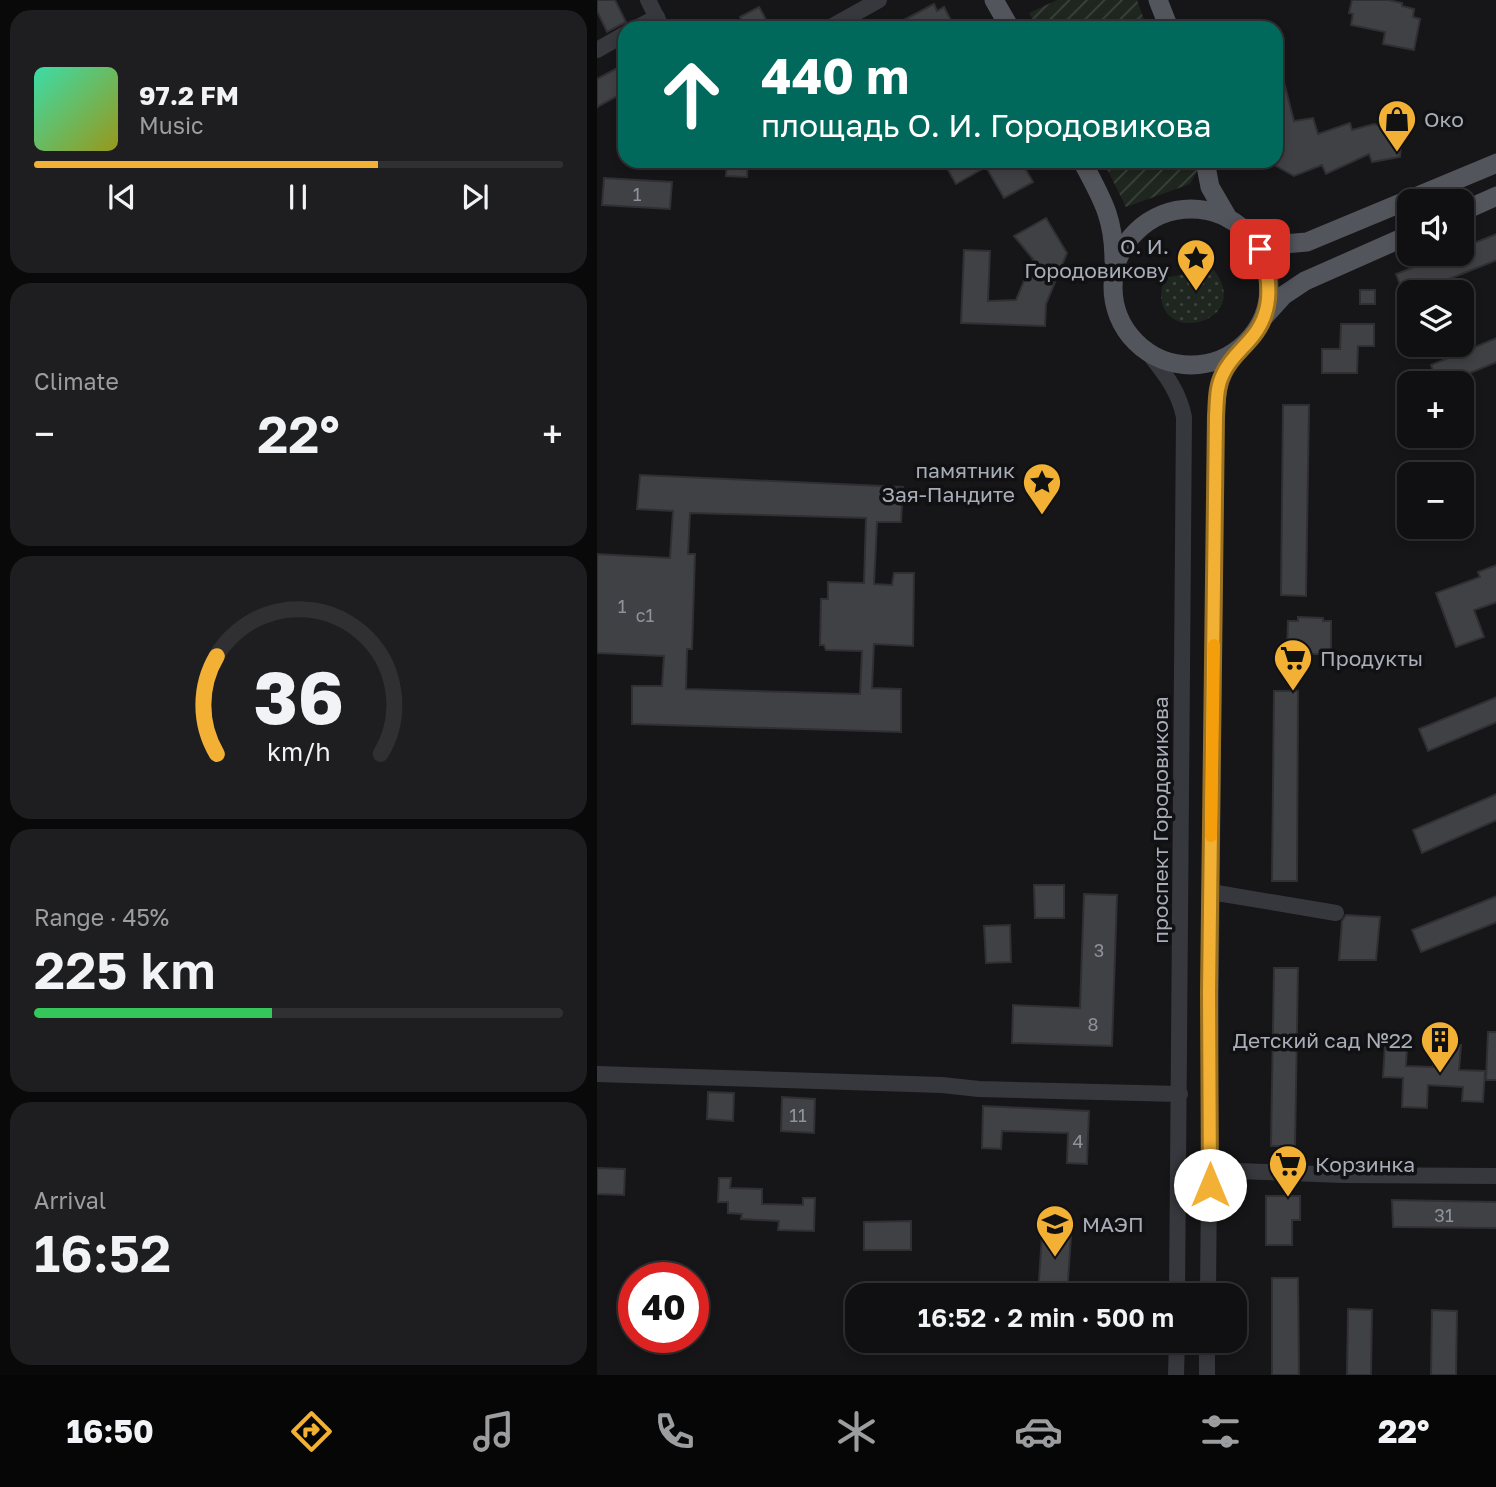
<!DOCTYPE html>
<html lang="en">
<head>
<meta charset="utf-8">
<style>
  :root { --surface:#101012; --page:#1e1e20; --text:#f1f3f6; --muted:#9c9d9f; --line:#303032; --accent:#f2b134 }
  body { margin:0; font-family:"Golos Text",sans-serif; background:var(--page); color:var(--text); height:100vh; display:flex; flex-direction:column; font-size:26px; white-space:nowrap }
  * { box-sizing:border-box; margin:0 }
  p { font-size:23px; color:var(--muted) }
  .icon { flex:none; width:38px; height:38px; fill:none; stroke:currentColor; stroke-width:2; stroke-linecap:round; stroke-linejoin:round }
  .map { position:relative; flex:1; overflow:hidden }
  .side { display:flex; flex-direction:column; gap:10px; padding:10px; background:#09090a; width:597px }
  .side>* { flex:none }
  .hud { position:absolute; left:21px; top:21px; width:665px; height:147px; border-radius:21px; box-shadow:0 4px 10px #0003,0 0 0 2px var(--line); background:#00695c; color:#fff; overflow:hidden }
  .tools { position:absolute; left:800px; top:189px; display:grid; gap:14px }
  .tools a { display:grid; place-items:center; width:77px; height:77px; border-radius:14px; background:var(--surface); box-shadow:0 4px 10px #0003,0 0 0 2px var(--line); font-size:35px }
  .speed { position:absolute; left:21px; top:1262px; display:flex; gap:14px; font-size:35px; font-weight:700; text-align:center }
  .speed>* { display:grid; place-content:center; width:91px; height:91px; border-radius:50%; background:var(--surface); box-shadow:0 4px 10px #0003,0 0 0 2px var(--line); line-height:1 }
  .speed .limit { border:10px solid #d22; background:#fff; color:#111 }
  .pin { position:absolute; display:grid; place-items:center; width:60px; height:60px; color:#fff; margin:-30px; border-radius:14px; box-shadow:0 4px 10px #0006 }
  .me { position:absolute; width:77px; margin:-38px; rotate:0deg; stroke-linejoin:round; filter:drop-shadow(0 0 5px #0008) }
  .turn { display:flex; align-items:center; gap:24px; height:147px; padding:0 28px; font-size:32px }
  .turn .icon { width:91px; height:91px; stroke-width:2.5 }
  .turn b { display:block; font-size:49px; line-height:60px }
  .big { font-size:52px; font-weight:600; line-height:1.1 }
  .side .tile { flex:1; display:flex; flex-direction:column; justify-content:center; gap:10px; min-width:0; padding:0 24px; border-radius:21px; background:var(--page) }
  .side .dial { align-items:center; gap:0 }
  .dial svg { height:182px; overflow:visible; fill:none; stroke:var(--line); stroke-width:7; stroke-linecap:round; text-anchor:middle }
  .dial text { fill:var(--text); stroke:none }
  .song { display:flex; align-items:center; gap:21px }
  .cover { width:84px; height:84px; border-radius:10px; background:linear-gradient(135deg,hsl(160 70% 55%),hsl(60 70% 35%)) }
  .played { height:7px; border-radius:4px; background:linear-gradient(90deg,var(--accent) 65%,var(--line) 65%) }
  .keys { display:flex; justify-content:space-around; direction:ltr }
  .heat { display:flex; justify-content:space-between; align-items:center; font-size:38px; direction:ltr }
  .charge { height:10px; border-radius:5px; background:linear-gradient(90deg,#34c759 45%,var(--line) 0) }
  .trip { position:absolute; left:248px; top:1283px; width:402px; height:70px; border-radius:21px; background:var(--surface); box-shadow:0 4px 10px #0003,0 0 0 2px var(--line); font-weight:600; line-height:70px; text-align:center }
  .tab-bar { display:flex; height:112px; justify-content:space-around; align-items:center; background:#060607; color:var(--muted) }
  .tab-bar .icon { width:49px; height:49px }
  .tab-bar .on { color:var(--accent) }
  .tab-bar b { font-size:32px; color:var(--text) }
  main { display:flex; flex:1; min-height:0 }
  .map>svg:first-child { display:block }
</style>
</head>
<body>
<main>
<section class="side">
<div class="tile">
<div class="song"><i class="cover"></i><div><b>97.2 FM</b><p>Music</p></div></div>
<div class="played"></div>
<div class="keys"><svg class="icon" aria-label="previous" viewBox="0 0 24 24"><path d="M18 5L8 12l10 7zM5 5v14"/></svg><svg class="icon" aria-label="pause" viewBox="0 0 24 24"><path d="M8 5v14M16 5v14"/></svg><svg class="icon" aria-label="next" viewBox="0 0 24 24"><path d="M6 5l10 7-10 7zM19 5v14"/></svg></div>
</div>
<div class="tile"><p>Climate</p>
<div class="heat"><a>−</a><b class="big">22°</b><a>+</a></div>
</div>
<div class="tile dial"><svg viewBox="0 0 100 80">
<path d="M14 69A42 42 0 1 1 86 69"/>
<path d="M14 69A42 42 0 0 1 14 26" stroke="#f2b134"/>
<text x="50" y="56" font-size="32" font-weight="700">36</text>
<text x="50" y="72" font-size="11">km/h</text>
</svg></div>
<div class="tile"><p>Range · 45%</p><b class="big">225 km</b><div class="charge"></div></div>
<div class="tile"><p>Arrival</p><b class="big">16:52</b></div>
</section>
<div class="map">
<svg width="900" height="1375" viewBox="0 0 900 1375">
  <defs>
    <pattern id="grass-dots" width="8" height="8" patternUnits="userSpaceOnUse" patternTransform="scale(1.75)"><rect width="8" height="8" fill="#1e261f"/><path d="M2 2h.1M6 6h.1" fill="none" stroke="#3c433d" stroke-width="1.8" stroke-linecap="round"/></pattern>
    <pattern id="garden-furrows" width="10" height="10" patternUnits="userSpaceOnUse" patternTransform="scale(1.75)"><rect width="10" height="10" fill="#1e261f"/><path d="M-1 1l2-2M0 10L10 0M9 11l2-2" fill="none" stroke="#3c433d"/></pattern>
  </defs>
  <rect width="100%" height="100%" fill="#161618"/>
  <path fill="url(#grass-dots)" d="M616,269c46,57 -71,82 -49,9z"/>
  <g fill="url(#garden-furrows)">
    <path d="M460,0h80l10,28h-109l-9,-15z"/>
    <path d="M506,161h91l3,10 -7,13 -64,23z"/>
  </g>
  <g fill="#404145" stroke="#303034" stroke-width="2" fill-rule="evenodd">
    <path d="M0,0h18l11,22 -19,10 -10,-21z"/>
    <path d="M755,0h36l14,3v3l12,3 -1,8 7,2 -6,31 -31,-6 2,-12 -34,-7 2,-11 -4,-1z"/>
    <path d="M337,4l3,7 7,-4 11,21h-66z"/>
    <path d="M162,7l10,18 -6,3h-17l-6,-11z"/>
    <path d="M682,63l15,58 19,-3 5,16 32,-11 2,7 22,-6 28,9 -2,24 -28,5 -3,-8 -43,20 -4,-9 -28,11 -18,-10v-102z"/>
    <path d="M28,64v28l-28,15v-28z"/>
    <path d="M130,161h21l-1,16 -21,-1z"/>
    <path d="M346,161h78l12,21 -29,16 -18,-31 -30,17z"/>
    <path d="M7,178l68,4 -2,27 -68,-4z"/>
    <path d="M449,218l21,35 -21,51 -1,22 -84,-3 3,-73 26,1 -2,50 28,-1 17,-41 -19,-23z"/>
    <path d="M900,234v26l-81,32h-7v3l-4,2 -9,-23 51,-20h14v-6z"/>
    <rect x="763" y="290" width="15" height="14"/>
    <path d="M744,324h33v22h-16l-1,27h-35v-24h18z"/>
    <path d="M900,338v24l-52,21h-7l-7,-18z"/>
    <path d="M686,405h26l-3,191 -25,-1z"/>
    <path d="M43,475l263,12 -2,35h-24l-3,62 18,1 2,-12h20l-1,73 -39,-2 -2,44 29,1v43l-269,-8v-38h30l2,-30 -67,-3v-99l73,4 3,-47 -36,-2zM93,513l176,5 -2,65 -36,-1v17h-7l-1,46h4l2,5 36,1 -2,43 -174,-5 1,-40h5l3,-95h-7z"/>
    <path d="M900,565v37l-23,8 10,27 -28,10 -20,-54 44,-16 -2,-5z"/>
    <path d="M701,617l25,1v3h8v30h-9v3h-24v-3h-11l1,-30h10z"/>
    <path d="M677,691h24l-1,190h-25z"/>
    <path d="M900,697v25l-69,29 -9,-22z"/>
    <path d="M900,794v26l-75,33 -9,-23z"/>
    <path d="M437,885h30v33h-29z"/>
    <path d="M487,894l33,1 -5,151 -100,-3 1,-38 67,3z"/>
    <path d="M900,896v26l-76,30 -9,-22z"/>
    <path d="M749,915l34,2 -4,43h-37l3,-39z"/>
    <path d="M413,925l1,37 -25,1 -2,-37z"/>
    <path d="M677,968h24l-3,178h-24z"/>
    <path d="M891,1032h9v48h-11z"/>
    <path d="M837,1044l27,1 -2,25 26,1 -2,31 -21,-1 1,-14 -35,-2 -1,23 -25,-1 1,-29 -20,-1 2,-32 22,2 -1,19 27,1z"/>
    <path d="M111,1092l26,1 -1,28 -26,-2z"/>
    <path d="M185,1097l33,2 -1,34 -33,-2z"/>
    <path d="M386,1106l106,5 -2,53 -20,-1 1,-30 -66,-2 -1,18 -19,-1z"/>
    <path d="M0,1168l28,1 -1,26 -27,-1z"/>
    <path d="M122,1178h12l-1,10 32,1v15l41,1v-7h12l-1,33 -36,-1 1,-9 -38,-2 1,-5 -14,-1v-11h-10z"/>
    <path d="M669,1196h34v24h-8v25h-26z"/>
    <path d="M795,1200l105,2v26l-104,-1z"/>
    <path d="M446,1220l29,1 -5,74h-29z"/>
    <path d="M314,1221v29h-47v-28z"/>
    <path d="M675,1278h26l1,97h-27z"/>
    <path d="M751,1309l24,1 -1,65h-24z"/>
    <path d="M835,1310l25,1 -1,64h-25z"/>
  </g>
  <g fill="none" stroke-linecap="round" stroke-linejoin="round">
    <g stroke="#37383d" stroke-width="16">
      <path d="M51,0l14,28"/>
      <path d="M39,28l21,-11"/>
      <path d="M232,28l50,-28"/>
      <path d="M0,50l28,-16"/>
      <path d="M553,355c16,20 29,37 34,62l-7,878"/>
      <path d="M614,892l125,21"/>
      <path d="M0,1074l345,11 37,4 201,5"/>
      <path d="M613,1170l133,5 154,1"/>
      <path d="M611,1295l8,-879c2,-30 4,-38 21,-64"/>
      <path d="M610,1340v35"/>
      <path d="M579,1375l1,-35"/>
    </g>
    <g stroke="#53555c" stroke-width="19">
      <path d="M397,0l16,28"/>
      <path d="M561,0l11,28"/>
      <path d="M485,161c20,38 32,56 32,100"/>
      <path d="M608,161l5,26 18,31"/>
      <circle cx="594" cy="287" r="78"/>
      <path d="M864,212l36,-16"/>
      <path d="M650,229l37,15 23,-2 190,-79"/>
      <path d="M668,316l19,-21 21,-14 104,-46"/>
    </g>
  </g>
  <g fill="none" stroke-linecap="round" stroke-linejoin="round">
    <g stroke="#9d7322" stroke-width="18">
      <path id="route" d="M613,1185l-1,-193 7,-576c1,-13 0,-29 7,-42 7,-16 20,-25 30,-38 21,-26 18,-57 7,-87"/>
    </g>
    <use href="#route" stroke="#f2b134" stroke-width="12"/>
    <path stroke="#f59e0b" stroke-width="12" d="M614,836l3,-191"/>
  </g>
  <defs>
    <g id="shop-pin" transform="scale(2.0125)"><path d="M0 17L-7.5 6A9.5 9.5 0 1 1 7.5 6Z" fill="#f2b134" stroke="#111113"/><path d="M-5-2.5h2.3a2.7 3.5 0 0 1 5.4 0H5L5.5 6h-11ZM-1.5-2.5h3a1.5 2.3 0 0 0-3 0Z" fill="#111"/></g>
    <g id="sight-pin" transform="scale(2.0125)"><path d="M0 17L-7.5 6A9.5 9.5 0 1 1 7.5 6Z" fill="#f2b134" stroke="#111113"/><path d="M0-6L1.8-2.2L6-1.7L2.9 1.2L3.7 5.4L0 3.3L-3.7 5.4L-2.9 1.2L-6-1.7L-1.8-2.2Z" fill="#111"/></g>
    <g id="supermarket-pin" transform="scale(2.0125)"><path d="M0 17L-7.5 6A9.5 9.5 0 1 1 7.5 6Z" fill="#f2b134" stroke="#111113"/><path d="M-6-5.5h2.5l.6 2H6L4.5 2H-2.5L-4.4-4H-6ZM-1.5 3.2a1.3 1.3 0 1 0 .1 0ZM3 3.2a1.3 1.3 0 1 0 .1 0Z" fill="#111"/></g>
    <g id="building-pin" transform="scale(2.0125)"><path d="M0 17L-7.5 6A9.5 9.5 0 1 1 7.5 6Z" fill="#f2b134" stroke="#111113"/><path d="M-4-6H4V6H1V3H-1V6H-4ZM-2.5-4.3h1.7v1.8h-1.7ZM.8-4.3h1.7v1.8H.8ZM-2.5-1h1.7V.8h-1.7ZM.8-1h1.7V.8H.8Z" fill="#111"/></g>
    <g id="school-pin" transform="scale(2.0125)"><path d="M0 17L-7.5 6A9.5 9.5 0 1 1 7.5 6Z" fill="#f2b134" stroke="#111113"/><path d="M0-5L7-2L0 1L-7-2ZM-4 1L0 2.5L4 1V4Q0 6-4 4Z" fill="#111"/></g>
  </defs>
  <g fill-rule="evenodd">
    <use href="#shop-pin" x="800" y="119"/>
    <use href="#sight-pin" x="599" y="258"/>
    <use href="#sight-pin" x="445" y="482"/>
    <use href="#supermarket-pin" x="696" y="658"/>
    <use href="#building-pin" x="843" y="1040"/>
    <use href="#supermarket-pin" x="691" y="1164"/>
    <use href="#school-pin" x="458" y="1224"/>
  </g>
  <g text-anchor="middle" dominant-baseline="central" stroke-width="7" stroke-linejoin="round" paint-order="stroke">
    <g font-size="18" fill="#8e929b">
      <text x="40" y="194">1</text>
      <text x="25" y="606">1</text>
      <text x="48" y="615">с1</text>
      <text x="502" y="950">3</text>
      <text x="496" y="1024">8</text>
      <text x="201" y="1115">11</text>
      <text x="481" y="1141">4</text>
      <text x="847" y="1215">31</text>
    </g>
    <g font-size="21" fill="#a8adb8" stroke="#111113" text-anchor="start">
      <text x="827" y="119">Око</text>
      <text x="572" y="246" text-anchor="end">О. И.<tspan x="572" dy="24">Городовикову</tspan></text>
      <text x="418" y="470" text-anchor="end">памятник<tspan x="418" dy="24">Зая-Пандите</tspan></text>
      <text x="723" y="658">Продукты</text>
      <text x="816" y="1040" text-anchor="end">Детский сад №22</text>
      <text x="718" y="1164">Корзинка</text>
      <text x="485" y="1224">МАЭП</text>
    </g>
    <g font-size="21" fill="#a8adb8" stroke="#111113">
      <text transform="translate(563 820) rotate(-90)">проспект Городовикова</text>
    </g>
  </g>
</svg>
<div class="tools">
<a><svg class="icon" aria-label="sound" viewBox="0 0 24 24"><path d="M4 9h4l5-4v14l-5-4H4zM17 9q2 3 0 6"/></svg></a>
<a><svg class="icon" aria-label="layers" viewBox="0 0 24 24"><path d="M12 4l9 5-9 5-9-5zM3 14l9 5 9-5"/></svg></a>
<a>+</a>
<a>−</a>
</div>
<div class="speed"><div class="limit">40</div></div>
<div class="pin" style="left:663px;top:249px;background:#d93025"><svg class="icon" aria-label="arrive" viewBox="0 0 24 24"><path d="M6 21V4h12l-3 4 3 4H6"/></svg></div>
<svg class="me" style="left:613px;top:1185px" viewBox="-20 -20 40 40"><circle r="19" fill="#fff"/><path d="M0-13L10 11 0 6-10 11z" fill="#f2b134"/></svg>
<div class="trip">16:52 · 2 min · 500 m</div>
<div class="hud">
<div class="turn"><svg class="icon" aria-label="ahead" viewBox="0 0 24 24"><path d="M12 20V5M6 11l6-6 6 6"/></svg><div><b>440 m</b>площадь О. И. Городовикова</div></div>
</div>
</div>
</main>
<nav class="tab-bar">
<b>16:50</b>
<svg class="icon on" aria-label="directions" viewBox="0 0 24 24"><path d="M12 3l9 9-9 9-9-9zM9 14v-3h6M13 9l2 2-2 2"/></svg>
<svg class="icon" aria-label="music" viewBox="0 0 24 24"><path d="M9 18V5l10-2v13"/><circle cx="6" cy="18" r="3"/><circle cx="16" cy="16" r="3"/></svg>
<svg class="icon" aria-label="phone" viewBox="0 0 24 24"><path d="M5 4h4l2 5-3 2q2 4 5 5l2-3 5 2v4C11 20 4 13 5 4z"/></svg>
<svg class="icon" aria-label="climate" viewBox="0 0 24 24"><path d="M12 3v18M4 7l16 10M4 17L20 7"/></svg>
<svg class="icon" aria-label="car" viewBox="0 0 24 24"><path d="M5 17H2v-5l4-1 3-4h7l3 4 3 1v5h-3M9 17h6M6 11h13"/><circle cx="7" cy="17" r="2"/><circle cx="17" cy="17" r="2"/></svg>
<svg class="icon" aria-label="filters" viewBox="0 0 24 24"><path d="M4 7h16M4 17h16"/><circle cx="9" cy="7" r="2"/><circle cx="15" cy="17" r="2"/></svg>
<b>22°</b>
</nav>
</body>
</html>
